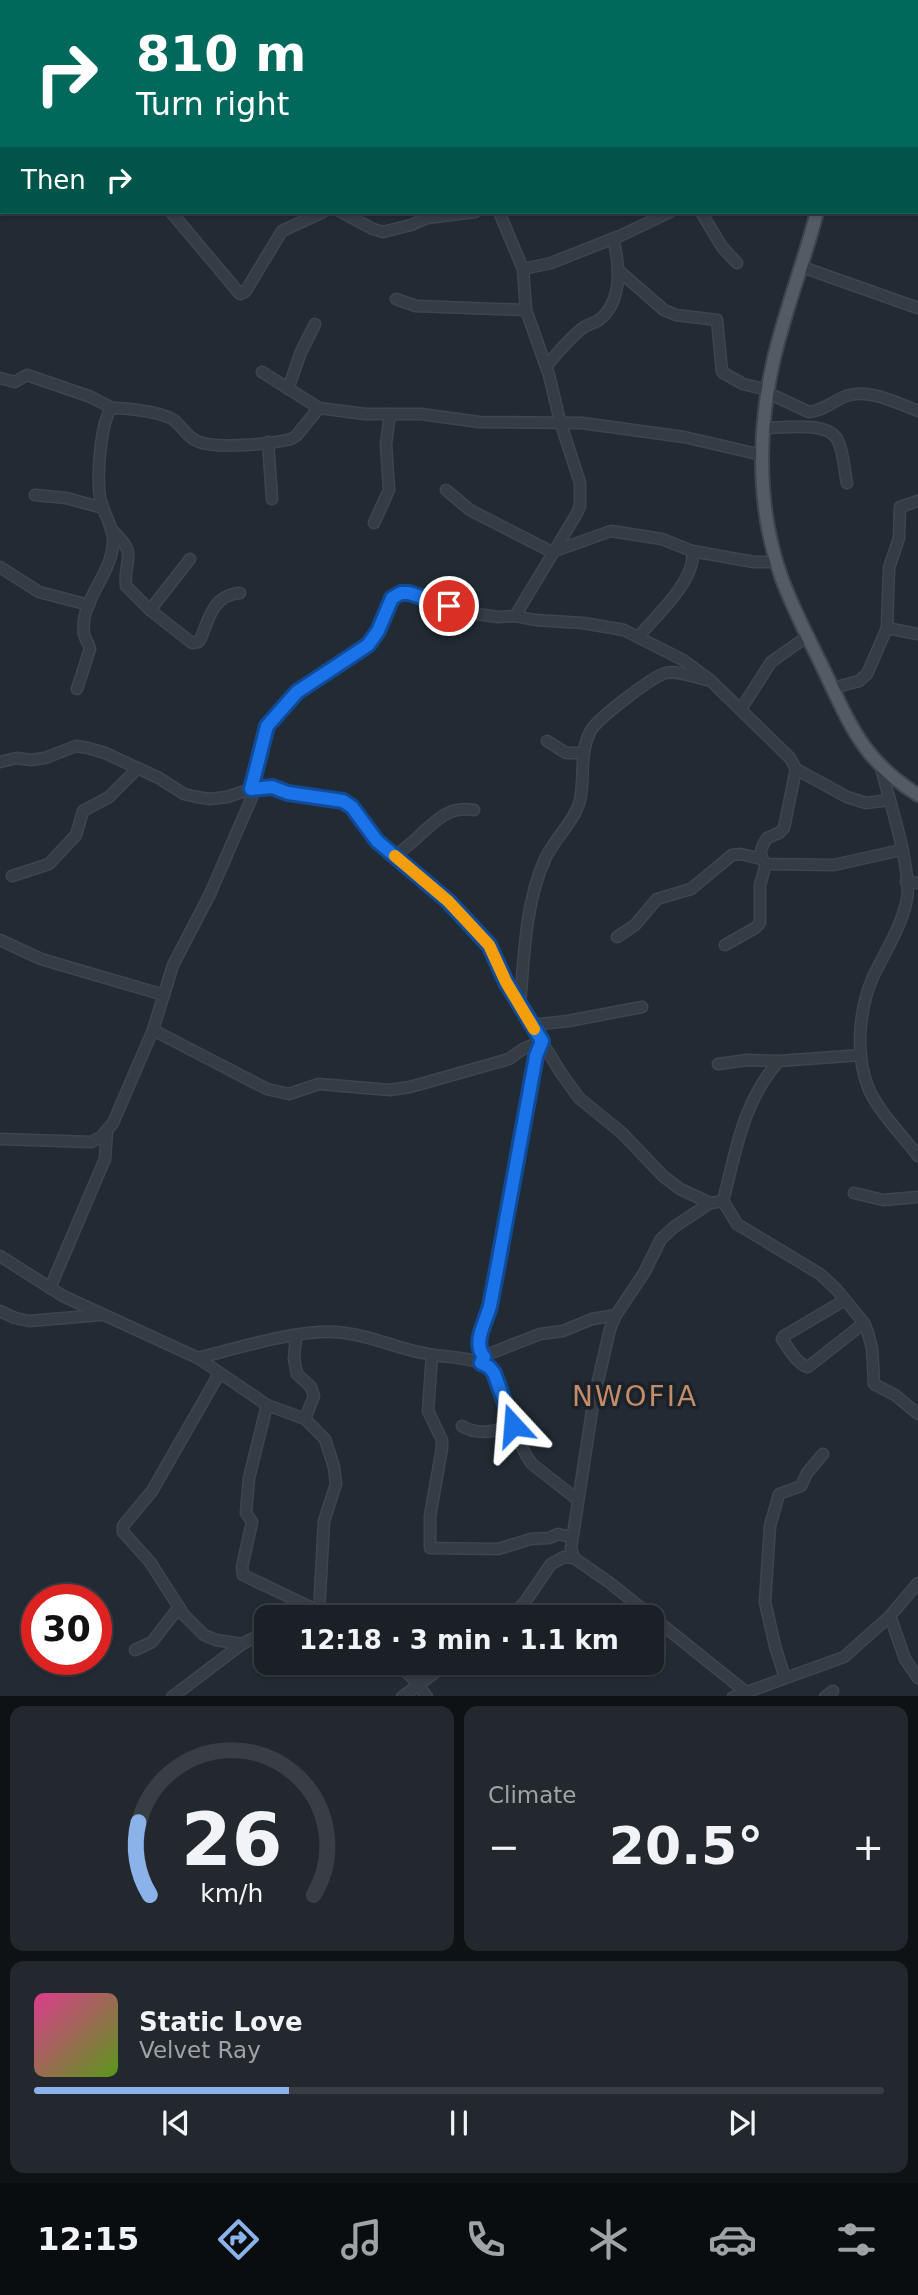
<!DOCTYPE html>
<html lang="en">
<head>
<meta charset="utf-8">
<style>
  :root { --surface:#1a2026; --page:#23282e; --text:#f1f3f6; --muted:#9fa3a7; --line:#383e43; --accent:#8cb3e9 }
  body { margin:0; font-family:"DejaVu Sans",sans-serif; background:var(--page); color:var(--text); height:100vh; display:flex; flex-direction:column; font-size:26px; white-space:nowrap }
  * { box-sizing:border-box; margin:0 }
  p { font-size:23px; color:var(--muted) }
  .icon { flex:none; width:38px; height:38px; fill:none; stroke:currentColor; stroke-width:2; stroke-linecap:round; stroke-linejoin:round }
  .map { position:relative; height:1696px; overflow:hidden }
  .sheet { display:flex; flex-direction:column; gap:10px; padding:10px; background:#0e1215; flex:1 }
  .sheet>* { flex:none }
  .hud { position:absolute; left:0px; top:0px; width:919px; height:214px; box-shadow:0 2px 5px #0004,0 0 0 2px var(--line); background:#00695c; color:#fff; overflow:hidden }
  .speed { position:absolute; left:21px; top:1584px; display:flex; gap:14px; font-size:35px; font-weight:700; text-align:center }
  .speed>* { display:grid; place-content:center; width:91px; height:91px; border-radius:50%; background:var(--surface); box-shadow:0 2px 5px #0004,0 0 0 2px var(--line); line-height:1 }
  .speed .limit { border:10px solid #d22; background:#fff; color:#111 }
  .pin { position:absolute; display:grid; place-items:center; width:60px; height:60px; color:#fff; margin:-30px; border:4px solid #fff; border-radius:50%; box-shadow:0 2px 7px #0007 }
  .me { position:absolute; width:77px; margin:-38px; rotate:341deg; stroke-linejoin:round; filter:drop-shadow(0 0 5px #0008) }
  .turn { display:flex; align-items:center; gap:24px; height:147px; padding:0 21px; font-size:32px }
  .turn .icon { width:91px; height:91px; stroke-width:2.5 }
  .turn b { display:block; font-size:49px; line-height:60px }
  .then { display:flex; align-items:center; height:66px; padding:0 21px; background:#0003; gap:14px; font-size:26px }
  .big { font-size:52px; font-weight:800; line-height:1.1 }
  .sheet .tile { flex:1; display:flex; flex-direction:column; justify-content:center; gap:10px; min-width:0; padding:0 24px; border-radius:14px; background:var(--page) }
  .sheet .dial { align-items:center; gap:0 }
  .dial svg { height:182px; overflow:visible; fill:none; stroke:var(--line); stroke-width:7; stroke-linecap:round; text-anchor:middle }
  .dial text { fill:var(--text); stroke:none }
  .song { display:flex; align-items:center; gap:21px }
  .cover { width:84px; height:84px; border-radius:10px; background:linear-gradient(135deg,hsl(330 70% 55%),hsl(90 70% 35%)) }
  .played { height:7px; border-radius:4px; background:linear-gradient(90deg,var(--accent) 30%,var(--line) 30%) }
  .keys { display:flex; justify-content:space-around; direction:ltr }
  .heat { display:flex; justify-content:space-between; align-items:center; font-size:38px; direction:ltr }
  .sheet .tiles { flex:1; display:grid; gap:10px; grid-template-columns:1fr 1fr }
  .tile:last-child { grid-column:span 2 }
  .trip { position:absolute; left:254px; top:1605px; width:410px; height:70px; border-radius:14px; background:var(--surface); box-shadow:0 2px 5px #0004,0 0 0 2px var(--line); font-weight:800; line-height:70px; text-align:center }
  .dock { display:flex; height:112px; justify-content:space-around; align-items:center; background:#0a0d0f; color:var(--muted) }
  .dock .icon { width:49px; height:49px }
  .dock .on { color:var(--accent) }
  .dock b { font-size:32px; color:var(--text) }
  .map>svg:first-child { display:block }
</style>
</head>
<body>
<div class="map">
<svg width="918" height="1697" viewBox="0 0 918 1697">
  <rect width="100%" height="100%" fill="#222a33"/>
  <g fill="none" stroke-linecap="round" stroke-linejoin="round">
    <g stroke="#3e454e" stroke-width="13">
      <g id="minor">
        <path d="M742,0v2"/>
        <path d="M886,0l2,2"/>
        <path d="M848,2l1,-2"/>
        <path d="M917,28l1,1"/>
        <path d="M917,158h1"/>
        <path d="M171,212l69,82 5,-2 37,-61 41,-19"/>
        <path d="M341,212l32,17 10,3 28,-7 16,-7 48,-6"/>
        <path d="M499,212l24,57 3,41 23,65 11,46 20,62v23l-4,9 -61,101"/>
        <path d="M701,212l21,35 15,16"/>
        <path d="M802,267l116,41"/>
        <path d="M523,269l28,-6 71,-28 48,-23"/>
        <path d="M618,270l46,40 12,5 41,5 5,52 21,12 25,6"/>
        <path d="M396,299l20,7 110,4"/>
        <path d="M546,366c12,-13 24,-29 38,-39 5,-3 11,-4 15,-7 24,-19 21,-55 14,-81"/>
        <path d="M262,372l57,36 46,6h56l58,8 103,1 102,14 78,18"/>
        <path d="M0,378l15,4 12,-7 64,22 21,11"/>
        <path d="M288,389l13,-37 14,-28"/>
        <path d="M768,393l41,19c14,-1 24,-11 37,-16 22,-8 51,7 72,15"/>
        <path d="M764,428c18,0 63,-7 73,11 7,12 7,31 10,44"/>
        <path d="M268,442l4,57"/>
        <path d="M446,490l24,20 82,42 59,-21 51,8 30,12c6,27 -37,66 -54,86"/>
        <path d="M35,495l31,3 37,10"/>
        <path d="M374,523l15,-33 -3,-46 4,-30"/>
        <path d="M112,530c28,27 11,27 14,56l24,24 42,33 6,-1 3,-4c8,-21 13,-43 39,-45"/>
        <path d="M692,551l62,11h23"/>
        <path d="M0,567l39,25 50,13"/>
        <path d="M150,610l40,-51"/>
        <path d="M887,628l31,6"/>
        <path d="M833,688l26,-7 8,-7 20,-46 2,-60 10,-30 1,-31 18,-6"/>
        <path d="M77,689l13,-40c-1,-5 -5,-10 -6,-15 -5,-33 28,-59 29,-91 1,-16 -10,-30 -13,-46 -3,-18 0,-76 12,-89 15,0 52,4 63,13 9,8 13,17 24,21 18,7 73,2 92,-3l5,-3 23,-28"/>
        <path d="M741,709l30,-47 37,-26"/>
        <path d="M547,741l19,12h18"/>
        <path d="M0,762l17,-4 14,2 14,-2 31,-12 12,2 17,5 54,25 25,16 13,3 13,2 17,-2 24,-8 21,-2 16,6 55,8 9,6 26,34 70,60 41,44 31,61 41,67 18,25 43,35 41,43 17,13 30,14 13,-2 14,23 83,50 17,16 27,33 4,10 4,15 2,36 21,11 23,19"/>
        <path d="M881,768c8,31 31,101 26,131 -5,27 -22,53 -34,78 -14,32 -18,77 -5,110 9,23 35,49 50,69"/>
        <path d="M796,769l-12,59 -5,5 -12,5c-6,10 -10,17 -1,26l68,1 67,-15"/>
        <path d="M395,856c9,-7 18,-14 26,-22 17,-15 28,-28 53,-24"/>
        <path d="M12,876l37,-12 27,-29 7,-24 26,-14 29,-29"/>
        <path d="M906,882l12,1"/>
        <path d="M617,937l18,-12 22,-26 34,-10 41,-34 9,-1 20,5"/>
        <path d="M0,940l41,19 123,36"/>
        <path d="M725,945l30,-17 5,-5v-38l6,-21"/>
        <path d="M520,1005c4,-47 5,-102 25,-146 9,-20 30,-38 35,-59 5,-23 -1,-46 10,-68 6,-13 61,-54 75,-59 13,-3 29,4 42,7"/>
        <path d="M531,1025l37,-4 74,-14"/>
        <path d="M153,1030l114,59 22,5 30,-10 71,6 20,-3 99,-28 14,-10 19,-8"/>
        <path d="M718,1064l30,-4 31,1"/>
        <path d="M0,1139l91,3 10,-5 12,-14 40,-93 20,-65 37,-71 42,-97 -1,-8 16,-63 16,-19 14,-15 71,-47 10,-14 14,-33 9,-5 8,-1 60,21 29,4 17,-1 20,4 48,3 41,7 59,30 27,20 80,78 6,11 51,28 19,6 23,-3"/>
        <path d="M854,1193l29,7 35,-3"/>
        <path d="M723,1201c13,-50 20,-100 56,-140l82,-6"/>
        <path d="M710,1203l-36,24 -13,12 -17,34 -28,42 -6,14 -16,69 -23,150 3,10 36,25 136,109"/>
        <path d="M0,1256l63,40 135,62 69,47 38,14 20,20 9,28 2,17 -12,37 -5,91"/>
        <path d="M50,1288l55,-129 2,-28"/>
        <path d="M845,1300l-61,36 -2,3c7,10 14,24 26,28l56,-44"/>
        <path d="M0,1311l15,7 14,3 72,-6"/>
        <path d="M296,1336l-2,23 3,15 14,13 3,9 -9,23"/>
        <path d="M432,1355l-4,56 14,29v8l-12,68v32l68,1 33,-10 18,-1 9,-4 13,3"/>
        <path d="M484,1357c-12,-15 2,-35 6,-51 16,-83 31,-166 46,-250l6,-15"/>
        <path d="M198,1358c40,-10 97,-28 137,-26 35,2 66,19 99,23 19,3 48,2 60,18l22,61 10,21 6,9 46,36"/>
        <path d="M481,1362l8,-8 51,-20 23,-3 29,-12 24,-4"/>
        <path d="M219,1374l-67,117 -29,35v6l27,30 34,53 20,20 12,5 26,4"/>
        <path d="M267,1405l-18,73 -3,35 6,9 -10,45 1,8 88,42"/>
        <path d="M462,1426c16,10 35,5 51,-1"/>
        <path d="M890,1616l15,43 13,19"/>
        <path d="M306,1617l13,-5"/>
        <path d="M511,1617l14,-15 26,-38 13,-7 10,1"/>
        <path d="M135,1650l17,-8 27,-35"/>
        <path d="M393,1662l18,14 16,21"/>
        <path d="M785,1678l-10,-32 -10,-44 5,-76 9,-32 22,-8 6,-13 16,-19"/>
        <path d="M172,1697l70,-53 24,-12"/>
        <path d="M402,1697l47,-35"/>
        <path d="M733,1697l111,-40 46,-41 28,-33"/>
        <path d="M825,1697l8,-6"/>
      </g>
    </g>
    <g stroke="#3e454e" stroke-width="16">
      <g id="major">
        <path d="M328,0l3,2"/>
        <path d="M817,212c-10,39 -24,77 -35,116 -24,80 -29,172 0,251 11,30 26,58 40,87 28,58 39,93 96,129"/>
      </g>
    </g>
    <use href="#minor" stroke="#353c44" stroke-width="10"/>
    <use href="#major" stroke="#535b64" stroke-width="12"/>
  </g>
  <g fill="none" stroke-linecap="round" stroke-linejoin="round">
    <g stroke="#114b97" stroke-width="18">
      <path id="route" d="M449,606l-40,-13h-8l-9,5 -14,33 -10,14 -71,47 -30,34 -16,63 21,-2 16,6 55,8 9,6 25,34 71,60 41,44 17,37 36,59 -6,15c-15,84 -30,167 -46,250 -4,16 -18,36 -6,51l-3,6 8,4 5,6 19,52"/>
    </g>
    <use href="#route" stroke="#1a73e8" stroke-width="12"/>
    <path stroke="#f59e0b" stroke-width="12" d="M395,856l53,45 41,44 17,37 28,47"/>
  </g>
  <g text-anchor="middle" dominant-baseline="central" stroke-width="7" stroke-linejoin="round" paint-order="stroke">
    <g font-size="28" letter-spacing="2" fill="#c48d67" stroke="#1b2129">
      <text x="635" y="1396">NWOFIA</text>
    </g>
  </g>
</svg>
<div class="speed"><div class="limit">30</div></div>
<div class="pin" style="left:449px;top:606px;background:#d93025"><svg class="icon" aria-label="arrive" viewBox="0 0 24 24"><path d="M6 21V4h12l-3 4 3 4H6"/></svg></div>
<svg class="me" style="left:513px;top:1425px" viewBox="-20 -20 40 40"><path d="M0-17L14 15 0 8-14 15z" fill="#1a73e8" stroke="#fff" stroke-width="4"/></svg>
<div class="trip">12:18 · 3 min · 1.1 km</div>
<div class="hud">
<div class="turn"><svg class="icon" aria-label="right" viewBox="0 0 24 24"><path d="M7 20v-9h11M14 6l5 5-5 5"/></svg><div><b>810 m</b>Turn right</div></div>
<div class="then">Then<svg class="icon" aria-label="right" viewBox="0 0 24 24"><path d="M7 20v-9h11M14 6l5 5-5 5"/></svg></div>
</div>
</div>
<section class="sheet">
<div class="tiles">
<div class="tile dial"><svg viewBox="0 0 100 80">
<path d="M14 69A42 42 0 1 1 86 69"/>
<path d="M14 69A42 42 0 0 1 9 37" stroke="#8cb3e9"/>
<text x="50" y="56" font-size="32" font-weight="700">26</text>
<text x="50" y="72" font-size="11">km/h</text>
</svg></div>
<div class="tile"><p>Climate</p>
<div class="heat"><a>−</a><b class="big">20.5°</b><a>+</a></div>
</div>
<div class="tile">
<div class="song"><i class="cover"></i><div><b>Static Love</b><p>Velvet Ray</p></div></div>
<div class="played"></div>
<div class="keys"><svg class="icon" aria-label="previous" viewBox="0 0 24 24"><path d="M18 5L8 12l10 7zM5 5v14"/></svg><svg class="icon" aria-label="pause" viewBox="0 0 24 24"><path d="M8 5v14M16 5v14"/></svg><svg class="icon" aria-label="next" viewBox="0 0 24 24"><path d="M6 5l10 7-10 7zM19 5v14"/></svg></div>
</div>
</div>
</section>
<nav class="dock">
<b>12:15</b>
<svg class="icon on" aria-label="directions" viewBox="0 0 24 24"><path d="M12 3l9 9-9 9-9-9zM9 14v-3h6M13 9l2 2-2 2"/></svg>
<svg class="icon" aria-label="music" viewBox="0 0 24 24"><path d="M9 18V5l10-2v13"/><circle cx="6" cy="18" r="3"/><circle cx="16" cy="16" r="3"/></svg>
<svg class="icon" aria-label="phone" viewBox="0 0 24 24"><path d="M5 4h4l2 5-3 2q2 4 5 5l2-3 5 2v4C11 20 4 13 5 4z"/></svg>
<svg class="icon" aria-label="climate" viewBox="0 0 24 24"><path d="M12 3v18M4 7l16 10M4 17L20 7"/></svg>
<svg class="icon" aria-label="car" viewBox="0 0 24 24"><path d="M5 17H2v-5l4-1 3-4h7l3 4 3 1v5h-3M9 17h6M6 11h13"/><circle cx="7" cy="17" r="2"/><circle cx="17" cy="17" r="2"/></svg>
<svg class="icon" aria-label="filters" viewBox="0 0 24 24"><path d="M4 7h16M4 17h16"/><circle cx="9" cy="7" r="2"/><circle cx="15" cy="17" r="2"/></svg>
</nav>
</body>
</html>
